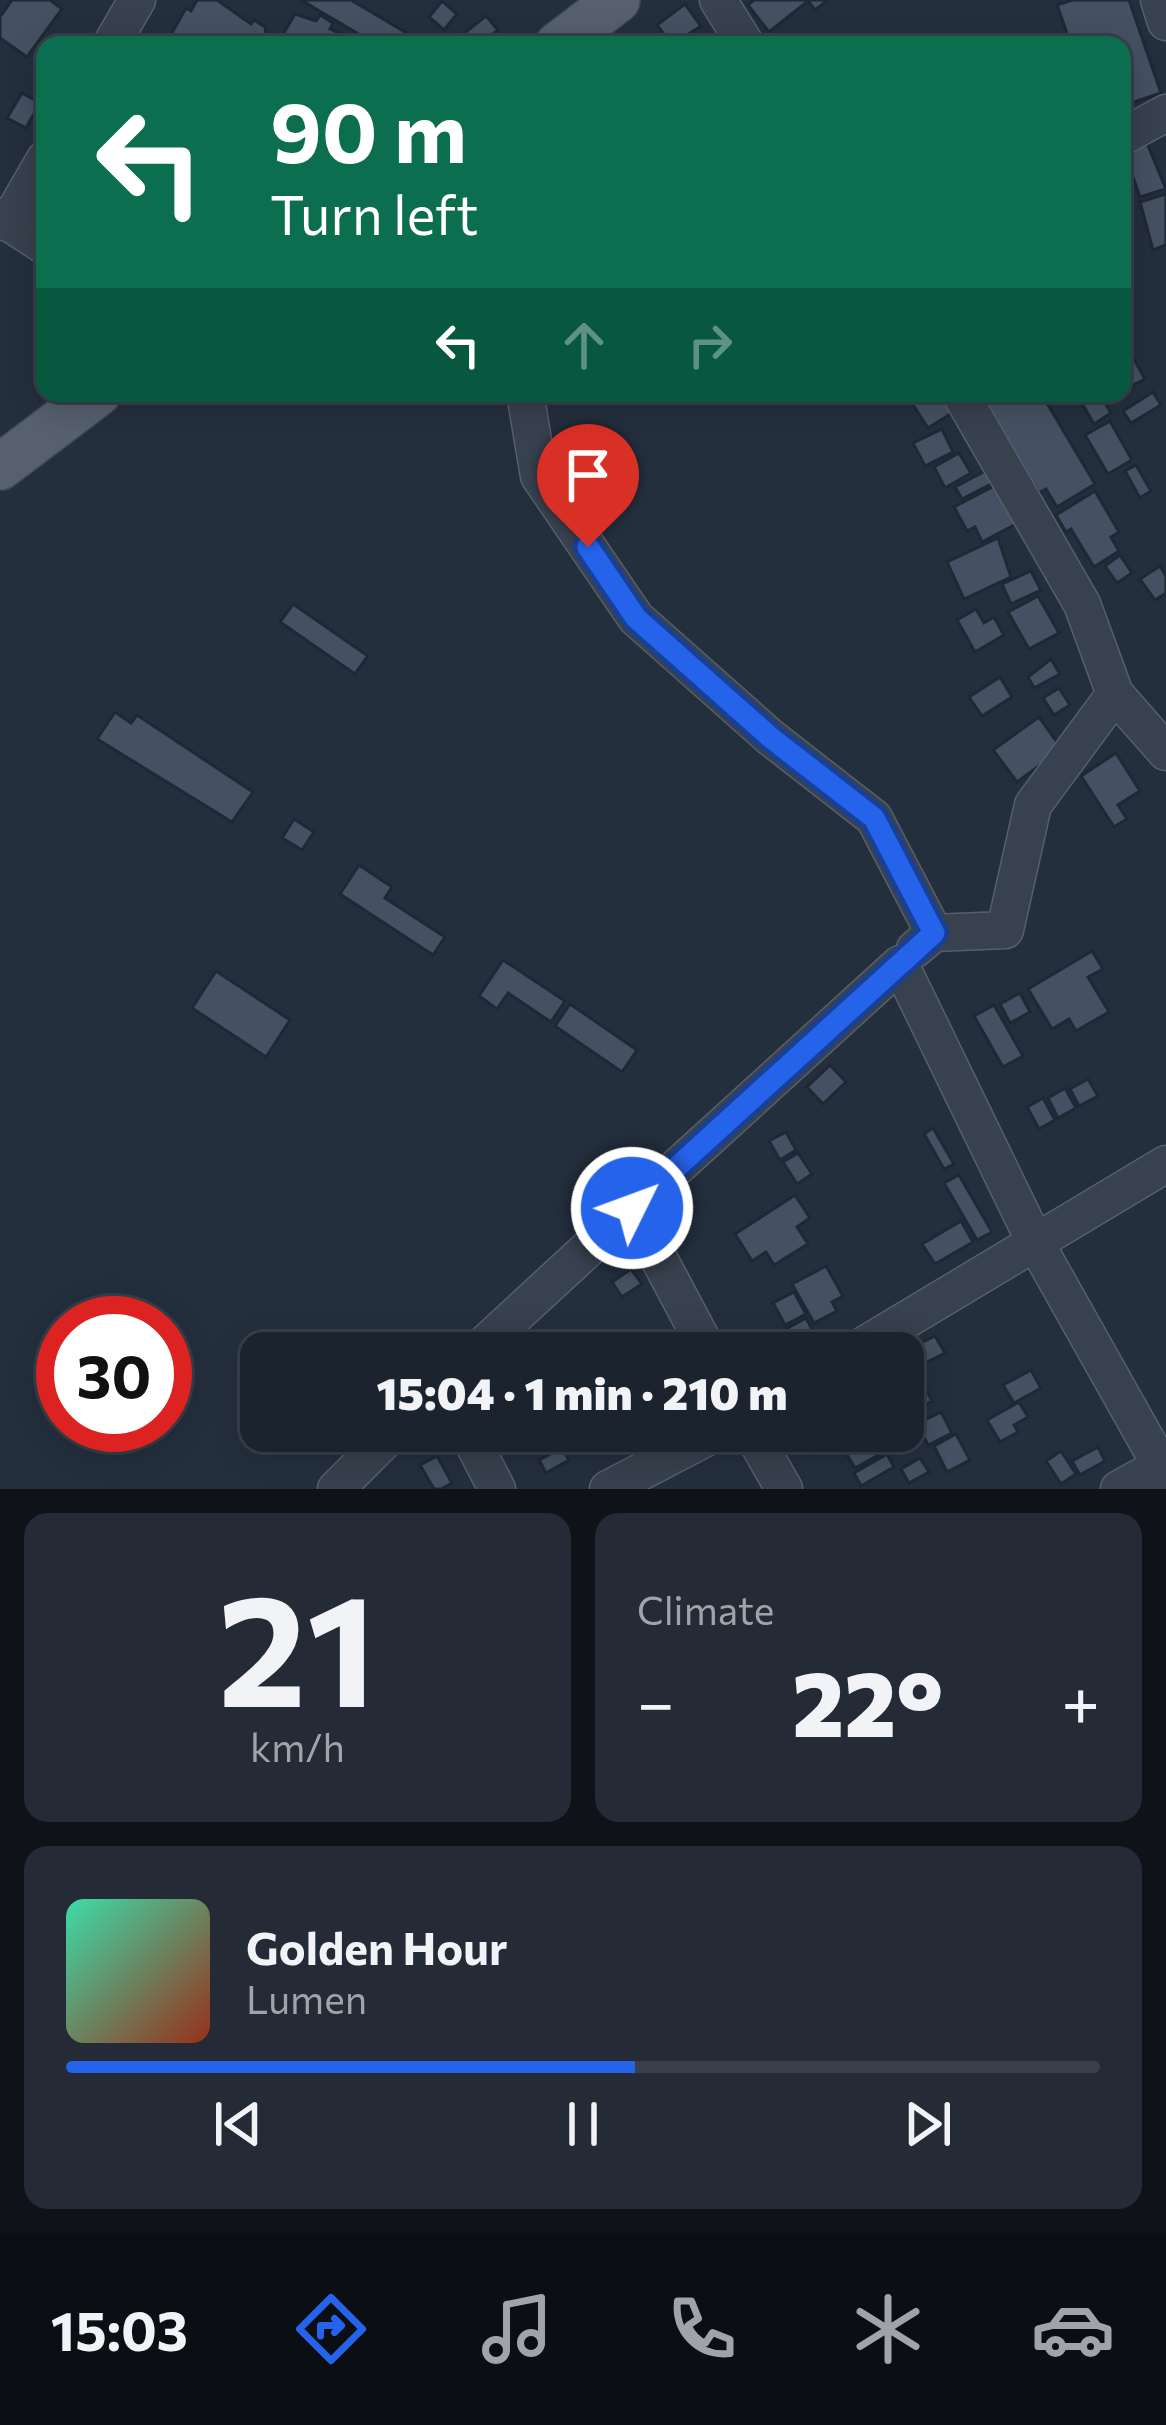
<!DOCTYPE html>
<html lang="en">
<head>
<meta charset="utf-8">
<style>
  :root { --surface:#1b232e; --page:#242b36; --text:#f1f3f6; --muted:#a0a4aa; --line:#39404a; --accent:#2563eb }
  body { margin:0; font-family:Commissioner,sans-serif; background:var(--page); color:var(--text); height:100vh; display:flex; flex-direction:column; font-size:45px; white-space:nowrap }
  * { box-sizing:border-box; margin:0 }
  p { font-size:39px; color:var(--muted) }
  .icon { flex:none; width:66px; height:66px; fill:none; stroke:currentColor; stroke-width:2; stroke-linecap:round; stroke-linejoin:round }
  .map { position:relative; height:1489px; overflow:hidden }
  .details { display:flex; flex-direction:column; gap:24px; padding:24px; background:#0f1319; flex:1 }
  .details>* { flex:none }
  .banner { position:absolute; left:36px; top:36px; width:1095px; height:366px; border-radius:24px; box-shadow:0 6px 30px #0003,0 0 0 3px var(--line); background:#0b6e4f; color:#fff; overflow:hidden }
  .speed { position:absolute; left:36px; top:1296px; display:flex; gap:24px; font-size:60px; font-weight:700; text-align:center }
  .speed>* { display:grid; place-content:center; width:156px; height:156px; border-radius:50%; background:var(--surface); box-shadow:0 6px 30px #0003,0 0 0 3px var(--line); line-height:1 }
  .speed .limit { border:18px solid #d22; background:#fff; color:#111 }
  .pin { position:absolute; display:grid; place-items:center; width:102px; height:102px; color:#fff; margin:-123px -51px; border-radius:50% 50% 50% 0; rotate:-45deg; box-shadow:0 0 12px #0007 }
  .pin .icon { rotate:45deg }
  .me { position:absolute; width:132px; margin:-66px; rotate:48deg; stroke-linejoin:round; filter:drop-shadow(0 0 9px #0008) }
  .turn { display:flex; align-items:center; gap:42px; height:252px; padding:0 36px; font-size:54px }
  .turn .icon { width:156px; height:156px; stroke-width:2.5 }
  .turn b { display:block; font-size:84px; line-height:102px }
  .lanes { display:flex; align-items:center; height:114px; padding:0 36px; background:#0003; justify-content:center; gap:60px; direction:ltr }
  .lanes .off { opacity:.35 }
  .big { font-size:90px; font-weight:800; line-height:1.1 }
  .details .card { flex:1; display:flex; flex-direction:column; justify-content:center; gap:18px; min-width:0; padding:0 42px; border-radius:24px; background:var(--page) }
  .details .dial { align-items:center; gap:0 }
  .dial b { font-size:156px; line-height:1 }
  .song { display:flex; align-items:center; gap:36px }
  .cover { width:144px; height:144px; border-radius:18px; background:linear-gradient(135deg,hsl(160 70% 55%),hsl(10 70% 35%)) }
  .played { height:12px; border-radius:6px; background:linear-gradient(90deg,var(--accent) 55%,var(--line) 55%) }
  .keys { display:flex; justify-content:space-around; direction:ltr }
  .heat { display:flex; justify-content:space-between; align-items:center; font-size:66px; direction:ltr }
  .details .tiles { flex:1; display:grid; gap:24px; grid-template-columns:1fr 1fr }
  .card:last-child { grid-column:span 2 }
  .trip { position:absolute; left:240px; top:1332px; width:684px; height:120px; border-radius:24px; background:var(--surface); box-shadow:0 6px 30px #0003,0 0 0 3px var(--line); font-weight:800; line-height:120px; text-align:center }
  .menu { display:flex; height:192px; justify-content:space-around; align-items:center; background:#0b0e12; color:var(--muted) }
  .menu .icon { width:84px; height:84px }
  .menu .selected { color:var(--accent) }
  .menu b { font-size:54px; color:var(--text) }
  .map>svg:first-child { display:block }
</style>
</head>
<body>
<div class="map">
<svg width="1166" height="1489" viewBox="0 0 1166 1489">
  <rect width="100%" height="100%" fill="#242f3e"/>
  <g fill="#455162" stroke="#1f2835" stroke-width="3">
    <path d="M12,0h38l12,9 -35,48 -27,-19v-21z"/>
    <path d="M197,0h20l34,24 3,-4 11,7 3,18h-103l21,-37 5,3z"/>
    <path d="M301,0h50l76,45h-50z"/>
    <path d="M754,0h74l-13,10 -7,-9 -39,31 -21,-27z"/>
    <path d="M1072,0h57l32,93 -39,13v-61h-51l-14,-40z"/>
    <path d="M442,1l15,13 -13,16 -15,-13z"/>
    <path d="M685,4l16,22 -29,19 -15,-20z"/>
    <path d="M295,14l21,7 4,-6 13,8 -3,6 37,16h-78l2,-4 -9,-5z"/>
    <path d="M486,16l12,14 -19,15h-30z"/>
    <path d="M22,93l18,10 -14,25 -19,-10z"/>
    <path d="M1146,141l20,48 -26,8 -17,-48z"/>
    <path d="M1166,194v51l-13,5 -13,-48z"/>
    <path d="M1122,338l23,41 -14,7 -9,-11z"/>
    <path d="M1153,392l8,13 -30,18 -8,-12z"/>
    <path d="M914,393h32l11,17 -29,18 -20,-31z"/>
    <path d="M979,393h62l54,91 -38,23 -11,-18 -7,4z"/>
    <path d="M1076,393h23l12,20 -17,11z"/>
    <path d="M1110,421l22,39 -24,14 -23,-39z"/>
    <path d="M942,429l11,23 -28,14 -12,-23z"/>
    <path d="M959,453l12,20 -26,15 -11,-21z"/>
    <path d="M1136,465l15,26 -11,7 -15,-27z"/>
    <path d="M987,470l6,13 -31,16 -7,-12z"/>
    <path d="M998,484l20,39 -36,19 -7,-15 -8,4 -13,-24z"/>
    <path d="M1095,491l24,41 -8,5 8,14 -25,16 -23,-38 -5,3 -10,-17z"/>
    <path d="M998,538l13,39 -47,22 -17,-37z"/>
    <path d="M1120,555l12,18 -15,10 -12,-17z"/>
    <path d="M1160,566l6,10v17l-11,7 -15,-21z"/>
    <path d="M1031,571l10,19 -30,14 -9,-20z"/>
    <path d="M1038,596l21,37 -30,16 -21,-37z"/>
    <path d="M293,604l75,52 -13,18 -75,-52z"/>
    <path d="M976,609l8,14 10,-6 10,18 -29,17 -18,-32z"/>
    <path d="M1051,659l9,15 -26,14 -6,-11z"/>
    <path d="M1000,677l12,20 -30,19 -13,-19z"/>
    <path d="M1059,688l11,17 -16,10 -11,-17z"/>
    <path d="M115,712l16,11 6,-8 116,77 -21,30 -135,-83z"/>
    <path d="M1039,717l23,32 -45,33 -24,-32z"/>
    <path d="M1116,753l24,38 -22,14 9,14 -13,8 -33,-51z"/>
    <path d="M294,819l20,13 -12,18 -20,-12z"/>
    <path d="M359,865l33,22 -7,11 60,39 -12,18 -93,-61z"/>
    <path d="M1092,951l11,18 -15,8 21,35 -33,19 -7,-12 -17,10 -24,-40z"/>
    <path d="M503,960l62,41 -14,21 -43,-29 -11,16 -18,-13z"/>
    <path d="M216,971l74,49 -24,37 -74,-49z"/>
    <path d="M1020,993l10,19 -20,11 -10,-19z"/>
    <path d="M570,1004l67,46 -15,22 -67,-46z"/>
    <path d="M994,1005l29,51 -20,11 -29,-51z"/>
    <path d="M830,1065l16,17 -23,22 -16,-17z"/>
    <path d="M1088,1079l10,17 -19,10 -9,-17z"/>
    <path d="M1065,1088l11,20 -18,10 -10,-20z"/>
    <path d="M1043,1098l12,22 -16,9 -12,-22z"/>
    <path d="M933,1128l21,36 -10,5 -20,-35z"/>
    <path d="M786,1132l10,18 -16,10 -11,-19z"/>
    <path d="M798,1153l14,21 -15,10 -14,-22z"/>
    <path d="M959,1175l33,57 -15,8 -33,-57z"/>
    <path d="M795,1195l15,23 -13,9 11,17 -34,21 -8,-13 -14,9 -17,-27z"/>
    <path d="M961,1221l12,21 -38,22 -13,-20z"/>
    <path d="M826,1266l17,30 -11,6 5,9 -23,12 -22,-39z"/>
    <path d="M631,1269l11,15 -20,13 -10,-15z"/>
    <path d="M794,1292l12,22 -21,11 -12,-22z"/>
    <path d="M806,1318l6,11 -29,16 -6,-11z"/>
    <path d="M935,1336l10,17 -28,14 -9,-18z"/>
    <path d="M914,1367l18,34 -19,10 -10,-19v-20z"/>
    <path d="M1031,1370l10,18 -27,15 -11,-18z"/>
    <path d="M1019,1402l9,15 -14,8 4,7 -18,10 -13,-22z"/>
    <path d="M941,1412l11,21 -24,12 -11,-21z"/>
    <path d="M801,1431h25l7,12 -19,11z"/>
    <path d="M956,1434l14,26 -23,12 -13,-26z"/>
    <path d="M876,1438l8,14 -29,16 -8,-13z"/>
    <path d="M1098,1447l7,14 -25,14 -8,-14z"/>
    <path d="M562,1448l7,12 -23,13 -7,-13z"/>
    <path d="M1061,1451l15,23 -15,10 -15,-23z"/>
    <path d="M887,1454l7,13 -33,19 -7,-13z"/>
    <path d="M437,1456l15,27 -11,6h-7l-14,-24z"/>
    <path d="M920,1458l9,14 -20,11 -8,-14z"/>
  </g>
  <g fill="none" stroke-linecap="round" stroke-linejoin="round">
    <g stroke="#565f6c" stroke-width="39">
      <g id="minor">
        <path d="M718,0l28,45"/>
        <path d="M1159,0l7,22"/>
        <path d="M111,45l26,-45"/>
        <path d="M1122,137l44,-24"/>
        <path d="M0,217l45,29"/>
        <path d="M8,223l37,-64"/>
        <path d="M525,393l14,83 97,142 134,119 104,81 60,115"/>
        <path d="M960,393l122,211 33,90 51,58"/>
        <path d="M915,949l19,-16 71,-3 28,-125 82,-111"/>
        <path d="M475,1353l157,-145"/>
        <path d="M709,1353l-77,-145 268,-244 135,278 131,233"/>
        <path d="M851,1353l315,-189"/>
        <path d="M467,1431l30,58"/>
        <path d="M751,1431l33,58"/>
        <path d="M336,1489l58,-58"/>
        <path d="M608,1489l111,-58"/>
        <path d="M1119,1489l47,-26"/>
      </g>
    </g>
    <g stroke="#414a57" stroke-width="48">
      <g id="major">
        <path d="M558,45l59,-45"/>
        <path d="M0,467l98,-74"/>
      </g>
    </g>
    <use href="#minor" stroke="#38414e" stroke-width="36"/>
    <use href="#major" stroke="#56606e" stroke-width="45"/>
  </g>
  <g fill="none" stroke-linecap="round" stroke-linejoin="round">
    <g stroke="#184099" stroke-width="30">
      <path id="route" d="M588,547l48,71 134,119 104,81 60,115 -302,275"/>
    </g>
    <use href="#route" stroke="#2563eb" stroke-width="21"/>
  </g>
</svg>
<div class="speed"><div class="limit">30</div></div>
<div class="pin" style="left:588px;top:547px;background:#d93025"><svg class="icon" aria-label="arrive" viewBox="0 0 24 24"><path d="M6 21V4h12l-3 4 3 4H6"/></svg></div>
<svg class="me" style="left:632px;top:1208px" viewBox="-20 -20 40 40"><circle r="17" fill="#2563eb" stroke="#fff" stroke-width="3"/><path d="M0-11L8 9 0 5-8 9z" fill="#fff"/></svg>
<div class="trip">15:04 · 1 min · 210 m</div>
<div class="banner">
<div class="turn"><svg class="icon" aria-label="left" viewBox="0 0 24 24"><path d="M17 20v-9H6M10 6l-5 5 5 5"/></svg><div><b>90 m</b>Turn left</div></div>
<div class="lanes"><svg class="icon" aria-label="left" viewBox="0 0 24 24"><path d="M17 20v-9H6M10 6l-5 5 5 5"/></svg><svg class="icon off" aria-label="ahead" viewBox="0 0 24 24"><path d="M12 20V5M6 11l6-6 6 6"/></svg><svg class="icon off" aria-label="right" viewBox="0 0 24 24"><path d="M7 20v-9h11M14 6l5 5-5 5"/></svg></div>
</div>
</div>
<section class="details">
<div class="tiles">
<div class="card dial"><b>21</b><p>km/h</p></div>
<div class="card"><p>Climate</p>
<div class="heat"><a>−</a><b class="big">22°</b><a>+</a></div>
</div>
<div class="card">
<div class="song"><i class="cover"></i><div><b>Golden Hour</b><p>Lumen</p></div></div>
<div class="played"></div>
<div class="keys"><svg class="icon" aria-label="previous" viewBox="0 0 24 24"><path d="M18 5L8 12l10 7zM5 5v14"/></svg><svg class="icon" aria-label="pause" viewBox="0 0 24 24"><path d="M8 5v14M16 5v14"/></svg><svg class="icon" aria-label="next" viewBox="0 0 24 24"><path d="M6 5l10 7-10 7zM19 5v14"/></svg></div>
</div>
</div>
</section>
<nav class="menu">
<b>15:03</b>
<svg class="icon selected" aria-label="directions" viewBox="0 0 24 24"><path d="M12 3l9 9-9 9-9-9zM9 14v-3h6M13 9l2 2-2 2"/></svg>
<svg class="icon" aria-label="music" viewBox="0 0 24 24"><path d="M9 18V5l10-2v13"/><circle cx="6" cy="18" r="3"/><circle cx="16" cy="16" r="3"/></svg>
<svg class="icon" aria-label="phone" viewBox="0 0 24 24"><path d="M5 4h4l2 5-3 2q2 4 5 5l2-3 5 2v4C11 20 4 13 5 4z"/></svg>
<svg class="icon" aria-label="climate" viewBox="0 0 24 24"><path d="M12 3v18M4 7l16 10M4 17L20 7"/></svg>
<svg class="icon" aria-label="car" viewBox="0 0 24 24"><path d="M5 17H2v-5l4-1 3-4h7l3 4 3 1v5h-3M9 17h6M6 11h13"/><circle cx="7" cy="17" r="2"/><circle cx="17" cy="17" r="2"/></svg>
</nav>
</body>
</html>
